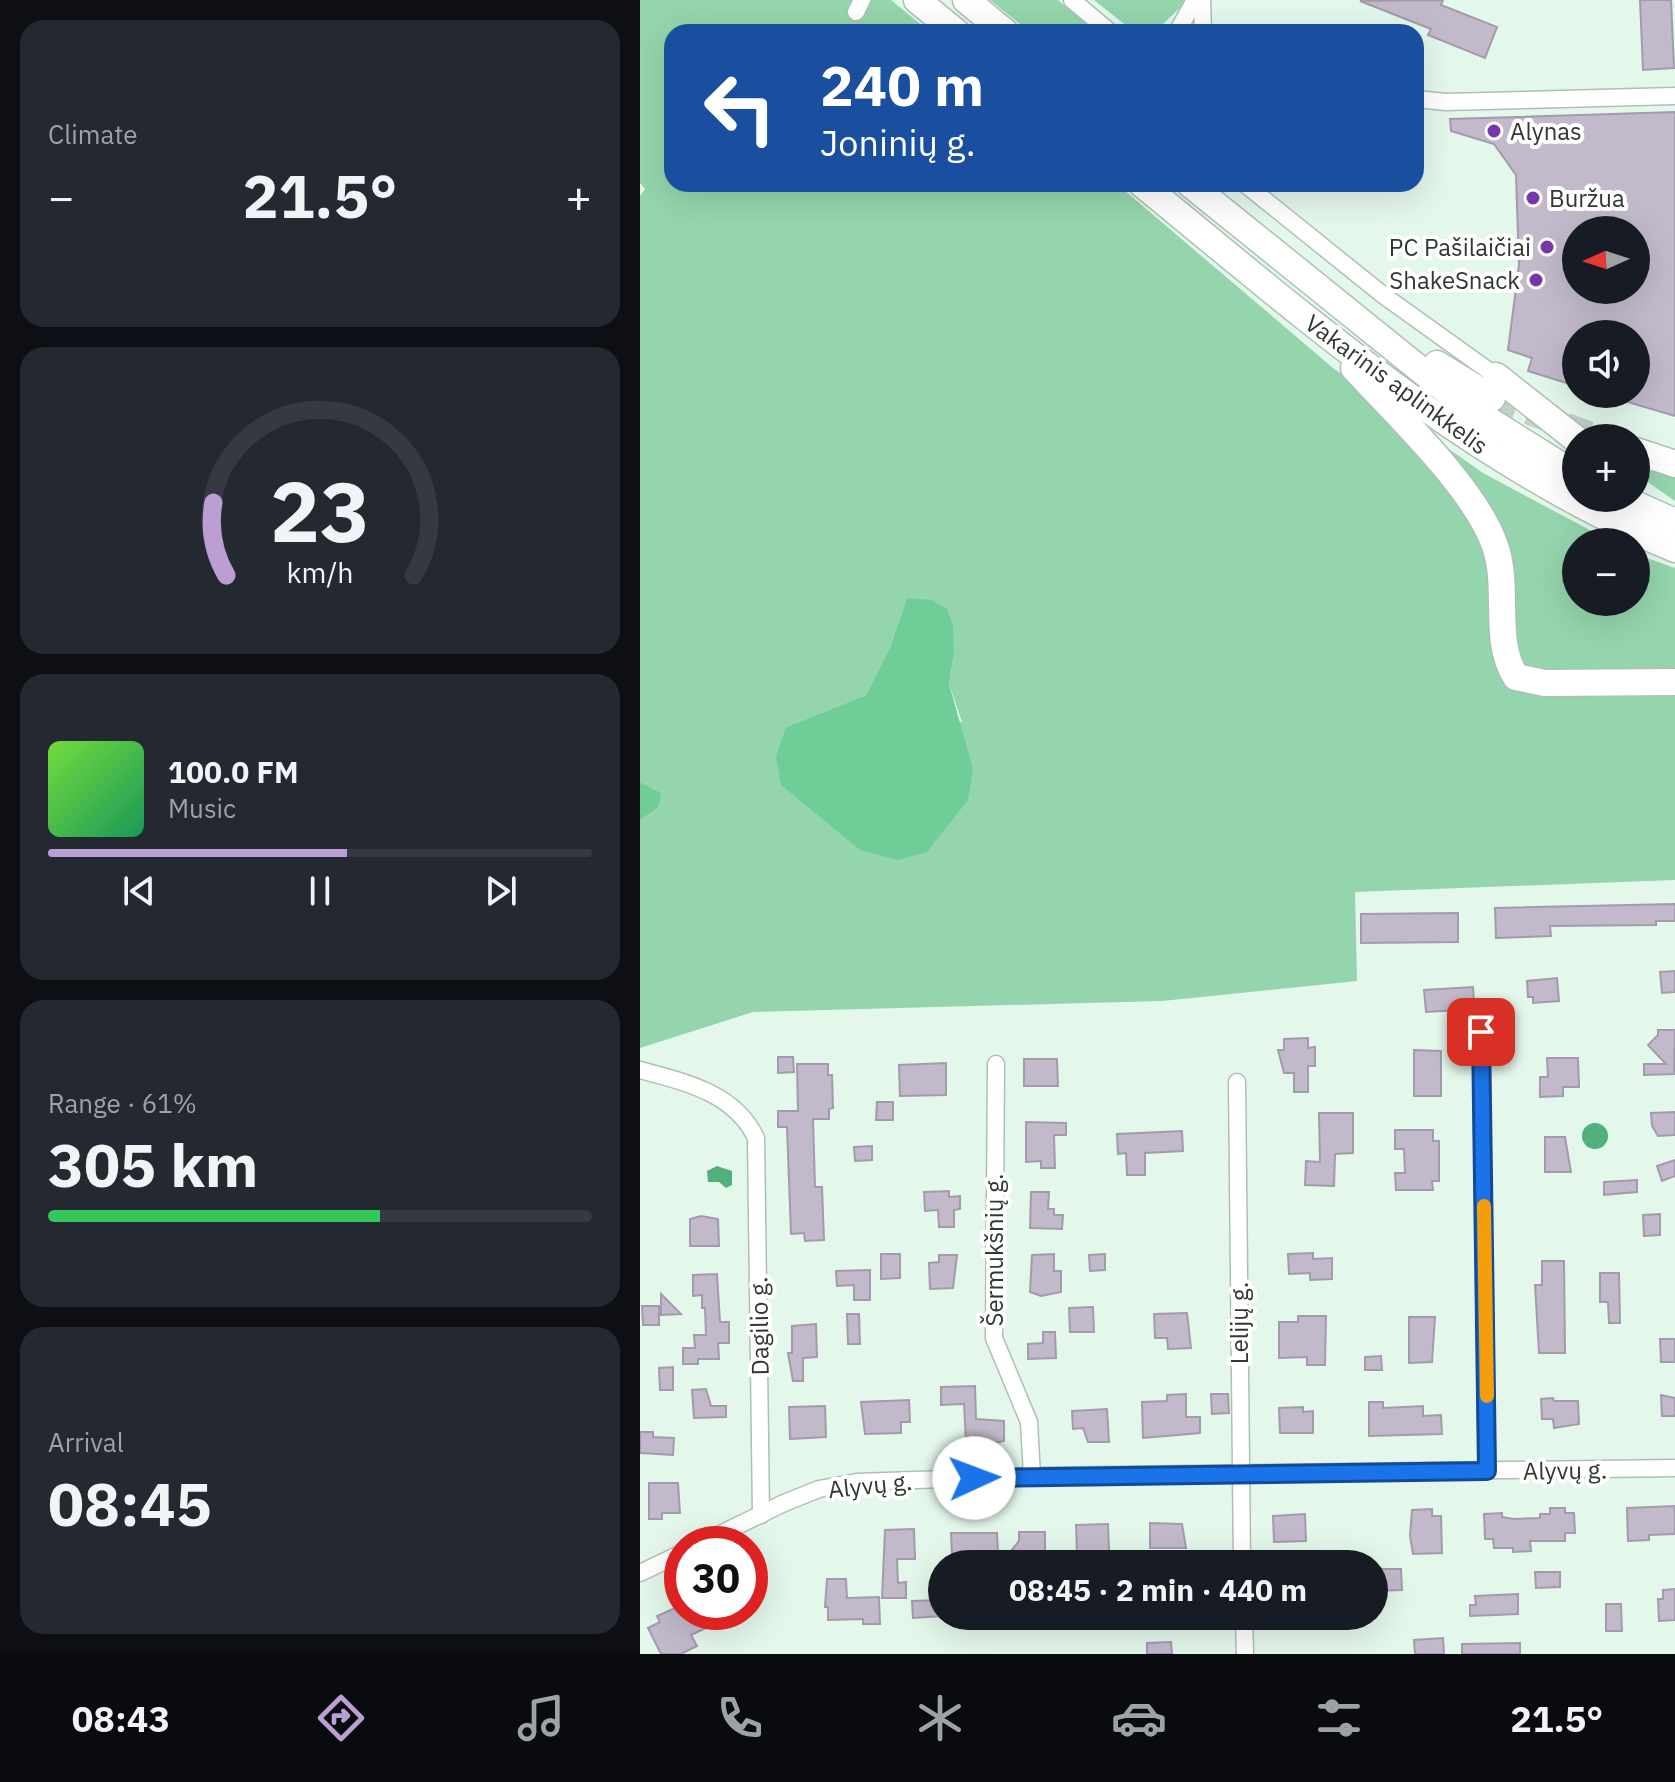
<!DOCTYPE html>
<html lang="en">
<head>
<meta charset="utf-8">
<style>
  :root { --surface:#171b24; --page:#242831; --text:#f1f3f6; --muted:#9ea1a6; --line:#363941; --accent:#bb9ed4 }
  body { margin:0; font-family:"IBM Plex Sans",sans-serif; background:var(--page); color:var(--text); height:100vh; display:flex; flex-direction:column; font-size:30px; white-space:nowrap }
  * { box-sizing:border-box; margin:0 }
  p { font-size:26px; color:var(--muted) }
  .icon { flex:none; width:44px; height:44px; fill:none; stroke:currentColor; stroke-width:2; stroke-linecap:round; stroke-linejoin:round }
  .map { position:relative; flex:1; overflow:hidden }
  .panel { display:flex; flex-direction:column; gap:20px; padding:20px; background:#0d0f14; width:640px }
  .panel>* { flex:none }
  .banner { position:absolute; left:24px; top:24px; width:760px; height:168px; border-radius:24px; box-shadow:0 8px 32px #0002; background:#1a4fa0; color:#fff; overflow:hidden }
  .needle { width:52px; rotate:267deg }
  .controls { position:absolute; left:922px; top:216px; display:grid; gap:16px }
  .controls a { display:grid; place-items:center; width:88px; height:88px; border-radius:50%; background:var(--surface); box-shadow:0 8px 32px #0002; font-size:40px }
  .speed { position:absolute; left:24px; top:1526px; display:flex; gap:16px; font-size:40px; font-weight:700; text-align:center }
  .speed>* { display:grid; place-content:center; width:104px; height:104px; border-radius:50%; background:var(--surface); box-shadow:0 8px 32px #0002; line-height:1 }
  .speed .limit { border:12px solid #d22; background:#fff; color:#111 }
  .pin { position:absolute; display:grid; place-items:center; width:68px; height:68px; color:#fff; margin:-34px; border-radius:16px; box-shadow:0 4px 12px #0006 }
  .me { position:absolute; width:88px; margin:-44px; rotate:88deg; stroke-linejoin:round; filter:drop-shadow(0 0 6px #0008) }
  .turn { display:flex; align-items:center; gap:28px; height:168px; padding:0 24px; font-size:36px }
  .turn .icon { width:104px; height:104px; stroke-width:2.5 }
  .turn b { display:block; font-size:56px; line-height:68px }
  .big { font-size:60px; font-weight:700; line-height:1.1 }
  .panel .card { flex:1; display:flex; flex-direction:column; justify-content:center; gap:12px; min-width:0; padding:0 28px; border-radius:24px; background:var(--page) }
  .panel .dial { align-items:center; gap:0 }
  .dial svg { height:208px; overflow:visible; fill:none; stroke:var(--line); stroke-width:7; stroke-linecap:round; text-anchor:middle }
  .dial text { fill:var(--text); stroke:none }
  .song { display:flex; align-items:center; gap:24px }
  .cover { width:96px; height:96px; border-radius:12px; background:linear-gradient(135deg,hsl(100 70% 55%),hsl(150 70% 35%)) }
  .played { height:8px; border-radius:4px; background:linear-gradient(90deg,var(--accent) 55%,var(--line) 55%) }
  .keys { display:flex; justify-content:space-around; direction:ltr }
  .heat { display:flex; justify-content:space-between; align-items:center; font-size:44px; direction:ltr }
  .charge { height:12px; border-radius:6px; background:linear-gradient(90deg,#34c759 61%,var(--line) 0) }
  .trip { position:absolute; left:288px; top:1550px; width:460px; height:80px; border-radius:40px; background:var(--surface); box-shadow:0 8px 32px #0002; font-weight:700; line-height:80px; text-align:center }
  .dock { display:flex; height:128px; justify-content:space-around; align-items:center; background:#090b0e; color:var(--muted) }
  .dock .icon { width:56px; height:56px }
  .dock .current { color:var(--accent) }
  .dock b { font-size:36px; color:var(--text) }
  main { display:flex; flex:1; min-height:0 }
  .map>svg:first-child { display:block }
</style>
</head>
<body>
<main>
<section class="panel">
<div class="card"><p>Climate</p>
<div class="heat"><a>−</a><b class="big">21.5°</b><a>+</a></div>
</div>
<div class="card dial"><svg viewBox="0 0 100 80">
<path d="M14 69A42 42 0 1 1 86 69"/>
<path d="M14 69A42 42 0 0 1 9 41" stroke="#bb9ed4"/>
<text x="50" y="56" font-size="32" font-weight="700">23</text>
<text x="50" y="72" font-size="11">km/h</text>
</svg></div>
<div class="card">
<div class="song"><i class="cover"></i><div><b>100.0 FM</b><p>Music</p></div></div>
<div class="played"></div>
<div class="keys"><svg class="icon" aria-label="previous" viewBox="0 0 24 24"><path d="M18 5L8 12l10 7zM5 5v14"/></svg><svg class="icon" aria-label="pause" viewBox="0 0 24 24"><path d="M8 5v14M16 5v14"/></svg><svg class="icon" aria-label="next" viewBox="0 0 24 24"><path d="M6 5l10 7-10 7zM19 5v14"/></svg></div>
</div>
<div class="card"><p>Range · 61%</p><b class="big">305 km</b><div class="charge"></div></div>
<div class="card"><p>Arrival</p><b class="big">08:45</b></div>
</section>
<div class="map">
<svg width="1035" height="1654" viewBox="0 0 1035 1654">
  <rect width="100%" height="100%" fill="#e4f7eb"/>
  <g fill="#94d5ad" fill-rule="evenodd">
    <path d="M0,0h251l39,32h-258v152h445l216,184 150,105 129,69h-36v60h60v-48l39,14v312l-320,12 2,89 -195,20 -409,11 -113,36v-228l18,-12 4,-15 -22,-11v-586l5,-7 -5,-6zM267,598l47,56 -5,30 13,38 -176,5 80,-32 24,-48z"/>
    <path d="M350,0h68l38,32h-66z"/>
    <path d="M454,0h94l-25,24 -17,6 -18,-3z"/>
    <path d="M996,462l39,12v27l-39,-27z"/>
  </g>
  <g fill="#6fce97">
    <path d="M267,598l25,2 15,9 6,17 1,28 -5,30 24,85 -5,31 -41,52 -29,8 -38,-10 -79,-65 -5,-28 10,-30 80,-32 24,-48z"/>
    <path d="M0,782l22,11 -4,15 -18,12z"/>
  </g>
  <g fill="#51b07c">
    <circle cx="955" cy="1136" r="13"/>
    <path d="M77,1166l15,5v14l-6,3 -7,-6h-11l-1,-11z"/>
  </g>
  <g fill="#c2bacb" stroke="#a39bac" stroke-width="2" fill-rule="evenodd">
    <path d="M803,0l-2,5 56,22 -12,31 -57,-23 3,-6 -71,-28z"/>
    <path d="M1000,0h31l3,68 -31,2z"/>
    <path d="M1035,112v304l-64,-19 1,-3h24v-60h-60v52l-48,-15 4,-13 -24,-8 11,-85 -3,-90 -22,-31 -43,-13 -1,-12zM936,230h60v60h-60z"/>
    <path d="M1035,904v17h-19v4l-106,1 1,10 -55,2 -1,-30z"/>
    <path d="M818,913v29l-97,1v-29z"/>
    <path d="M1035,971v21l-13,1 -2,-21z"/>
    <path d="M917,978l2,23 -26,2v-6h-5l-1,-16z"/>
    <path d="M833,987l1,15 -14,1v7l-34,2 -2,-22z"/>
    <path d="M1018,1030h17l-1,44 -30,1v-11h22l-18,-19 10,-10z"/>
    <path d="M668,1038v10l7,-1v19h-7v26h-14v-19h-10l-6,-23h6v-11z"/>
    <path d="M774,1050l27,1v45h-27z"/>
    <path d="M138,1057h15l1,15 -16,1z"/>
    <path d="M907,1058h31l1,29h-16v9l-23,1v-20h8z"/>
    <path d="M384,1059h33l1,27h-34z"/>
    <path d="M306,1063v32l-46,1 -1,-31z"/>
    <path d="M157,1064h31v11h4l1,33 -4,1v10h-16l2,68h7l2,53 -19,1 -1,-8 -13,1 -4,-107h-9v-16h20z"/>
    <path d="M237,1102h16v18h-17z"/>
    <path d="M1035,1112v23l-17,1 -6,-10 -1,-13z"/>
    <path d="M679,1113h34v40l-18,1 -1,32 -29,-1 1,-24 14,1z"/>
    <path d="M386,1122l40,1v12h-12l1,33h-14v-7l-15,1z"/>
    <path d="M755,1130h38v11h6v40h-7l1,9h-37l-1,-17h10l-1,-24h-9z"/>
    <path d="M542,1131l1,20 -38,2v22h-18l-1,-22 -8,1 -1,-20z"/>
    <path d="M905,1137h20l6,35h-26z"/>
    <path d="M232,1146v14l-17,1 -1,-14z"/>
    <path d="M1035,1160v16l-13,5 -5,-15z"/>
    <path d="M997,1180v12l-33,3v-13z"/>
    <path d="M309,1191v6l11,-1v13l-6,1v17h-15l-1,-17 -13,1 -1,-19z"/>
    <path d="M391,1192h18l-1,17h6v6h9l-1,14 -32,-1z"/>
    <path d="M1020,1214v21l-16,1 -1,-21z"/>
    <path d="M61,1216l17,3 1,27h-29v-27z"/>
    <path d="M673,1253v6l19,-1v21l-22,1v-7l-21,1 -1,-20z"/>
    <path d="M241,1254h19v24l-19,1z"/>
    <path d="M414,1254v17h7v21l-20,4 -11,-4 2,-37z"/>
    <path d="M465,1254v16l-15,1 -1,-16z"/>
    <path d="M299,1255h18l-4,33 -23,1 -1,-26 10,-1z"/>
    <path d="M902,1261h22l1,92h-26l-4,-68h7z"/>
    <path d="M230,1270v30h-16v-15l-17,1 -1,-15z"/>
    <path d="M960,1273h19l1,50h-11l-1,-21h-8z"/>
    <path d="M77,1274l3,48h9v21h-11l1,16h-21v5h-15v-16h12l-1,-13h12l-1,-27h-3v-13l-9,1v-21z"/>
    <path d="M21,1294l20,20 -20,1z"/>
    <path d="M2,1306h17v19h-16z"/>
    <path d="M453,1307l1,25h-24l-1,-24z"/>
    <path d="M547,1313l4,35 -23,1 -1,-11h-12l-1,-24z"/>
    <path d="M207,1314h12l1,30h-12z"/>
    <path d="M658,1316h28l-1,49h-18v-8l-28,1v-36h19z"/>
    <path d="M769,1317h26l-3,45 -23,1z"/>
    <path d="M176,1324l1,33 -14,1v23h-10l-5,-28h4v-27z"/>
    <path d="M403,1332h12l1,26 -28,1v-15l15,-1z"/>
    <path d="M1020,1339h15v23h-14z"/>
    <path d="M741,1356l1,14h-17v-13z"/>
    <path d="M33,1367v23h-13l-1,-22z"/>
    <path d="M335,1386l1,33 28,2v20l-21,4v-4l-17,1 -2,-38 -23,1v-18z"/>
    <path d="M66,1389l5,17h15v11l-32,1 -2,-28z"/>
    <path d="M546,1394v23h14v16l-57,5 -1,-36 25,-1v-6z"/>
    <path d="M571,1394h17l1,19 -17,1z"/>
    <path d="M1021,1395l14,3v18h-13z"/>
    <path d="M913,1398l1,3h24l1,23 -25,4 -1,-9h-11l-1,-20z"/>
    <path d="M269,1400l1,22h-9v11l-36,1 -4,-32z"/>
    <path d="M729,1402h14v6l40,-2v10l18,-1 1,19 -73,2z"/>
    <path d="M185,1406l1,31 -36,2 -1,-32z"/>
    <path d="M663,1407v5l10,-1v22h-33l-1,-25z"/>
    <path d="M467,1409l2,33h-21l-5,-14 -10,1 -1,-18z"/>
    <path d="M0,1432h13v5l21,1 -1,17 -33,-2z"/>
    <path d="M9,1483h29l2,30h-18v6h-13z"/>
    <path d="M1035,1506v28l-26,1v5l-21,1 -1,-33z"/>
    <path d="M910,1508h15v5h9l1,20h-10v8h-35l1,10 -18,1v-4h-19l-1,-9h-8l-1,-25 18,-1v4l12,2 26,-1v-4h10z"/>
    <path d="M792,1509v7h9l1,37 -29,1 -3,-18 2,-26z"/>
    <path d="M665,1514l1,27 -32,1 -1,-26z"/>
    <path d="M510,1523l32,1 4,24h-36z"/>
    <path d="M468,1524l1,27 -32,1 -1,-27z"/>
    <path d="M274,1529l1,30h-18l1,24 8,-1v16h-24l3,-68z"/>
    <path d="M379,1532h26v32h-25l-1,-12h-9l9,-11z"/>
    <path d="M311,1533h46l1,20 -46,2z"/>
    <path d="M734,1569h27l1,21 -28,1z"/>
    <path d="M895,1572h25v15l-24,1z"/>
    <path d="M187,1579h19l1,19 32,-1 1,27h-17v-5l-35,1v-13h-3z"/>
    <path d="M1035,1589v31l-16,1 -1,-22h5v-9z"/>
    <path d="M878,1594v20l-48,2v-11h6l-1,-9z"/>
    <path d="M302,1600v16l-29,2 -1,-17z"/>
    <path d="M966,1604h15l1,27h-16z"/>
    <path d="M42,1605v7h22l6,14 -19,9 6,11 -16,8h-20l-13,-26 12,-6 -3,-6z"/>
    <path d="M803,1638l1,16h-29l-1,-14z"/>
    <path d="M531,1642l1,12h-25v-11z"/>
    <path d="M880,1643v11h-58v-10z"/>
  </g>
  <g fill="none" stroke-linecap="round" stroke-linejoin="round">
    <path stroke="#c0d1c6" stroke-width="26" stroke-dasharray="26 13" stroke-linecap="butt" d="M852,398l107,40"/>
    <g stroke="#aec0b4" stroke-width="19">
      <g id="minor">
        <path d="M432,0l38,32"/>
        <path d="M562,0l1,32"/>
        <path d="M216,12l6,-12"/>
        <path d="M537,32l18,-32"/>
        <path d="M776,99l30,3 229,-6"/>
        <path d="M605,184l138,111 113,81"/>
        <path d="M841,1032l6,439"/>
        <path d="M356,1064l-2,274 35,84 3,54"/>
        <path d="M0,1070c45,12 95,23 116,68l5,377"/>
        <path d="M597,1082l5,482"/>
        <path d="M60,1544l84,-41 35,-14 38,-7 175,-6 643,-8"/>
        <path d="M0,1573l42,-20"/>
        <path d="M604,1616l1,38"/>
      </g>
    </g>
    <g stroke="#aec0b4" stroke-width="29">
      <g id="trunk">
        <path d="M277,0l39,32"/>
        <path d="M326,0l39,32"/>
        <path d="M502,184c166,136 332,282 533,365"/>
        <path d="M550,184l273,220 113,71"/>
        <path d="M797,364l55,34"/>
        <path d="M714,368c42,46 122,121 141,178 15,41 -3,95 21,131l29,6 130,-1"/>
        <path d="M856,376l80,63"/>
        <path d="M996,451l39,13"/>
        <path d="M981,498l54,24"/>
      </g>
    </g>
    <use href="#minor" stroke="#fff" stroke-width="16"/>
    <use href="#trunk" stroke="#fff" stroke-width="26"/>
  </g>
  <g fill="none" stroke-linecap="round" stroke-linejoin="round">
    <g stroke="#114b97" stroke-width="20">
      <path id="route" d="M334,1478l513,-7 -6,-439"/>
    </g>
    <use href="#route" stroke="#1a73e8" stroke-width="14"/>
    <path stroke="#f59e0b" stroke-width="14" d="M844,1206l3,190"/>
  </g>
  <g fill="#7936aa" stroke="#fff" stroke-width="3">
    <circle cx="854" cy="131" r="8"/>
    <circle cx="893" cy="198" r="8"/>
    <circle cx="907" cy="247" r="8"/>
    <circle cx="896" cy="280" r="8"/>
  </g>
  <g text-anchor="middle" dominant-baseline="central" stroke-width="8" stroke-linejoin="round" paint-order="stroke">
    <g font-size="24" fill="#313833" stroke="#fff" text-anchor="start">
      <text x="870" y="131">Alynas</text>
      <text x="909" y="198">Buržua</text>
      <text x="891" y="247" text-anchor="end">PC Pašilaičiai</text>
      <text x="880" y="280" text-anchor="end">ShakeSnack</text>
    </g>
    <g font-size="24" fill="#313833" stroke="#fff">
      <text transform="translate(757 384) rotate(36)">Vakarinis aplinkkelis</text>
      <text transform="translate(354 1250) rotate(-90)">Šermukšnių g.</text>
      <text transform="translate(599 1323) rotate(-90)">Lelijų g.</text>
      <text transform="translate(119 1326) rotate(-91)">Dagilio g.</text>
      <text transform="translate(925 1470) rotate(-1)">Alyvų g.</text>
      <text transform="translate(230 1485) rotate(-6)">Alyvų g.</text>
    </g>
  </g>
</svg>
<div class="controls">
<a><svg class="needle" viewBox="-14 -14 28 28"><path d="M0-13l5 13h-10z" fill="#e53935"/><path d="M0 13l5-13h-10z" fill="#9ea1a6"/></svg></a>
<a><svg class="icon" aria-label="sound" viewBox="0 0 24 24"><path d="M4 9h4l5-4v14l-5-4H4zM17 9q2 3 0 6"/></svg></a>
<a>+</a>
<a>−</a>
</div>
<div class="speed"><div class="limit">30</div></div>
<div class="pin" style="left:841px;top:1032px;background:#d93025"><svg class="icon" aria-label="arrive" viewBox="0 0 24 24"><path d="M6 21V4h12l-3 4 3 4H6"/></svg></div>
<svg class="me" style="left:334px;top:1478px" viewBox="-20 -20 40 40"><circle r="19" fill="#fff"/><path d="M0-13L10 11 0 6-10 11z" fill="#1a73e8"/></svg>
<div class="trip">08:45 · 2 min · 440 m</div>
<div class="banner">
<div class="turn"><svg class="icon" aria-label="left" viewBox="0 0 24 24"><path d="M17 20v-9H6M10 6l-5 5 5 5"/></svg><div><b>240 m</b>Joninių g.</div></div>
</div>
</div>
</main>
<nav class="dock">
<b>08:43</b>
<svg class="icon current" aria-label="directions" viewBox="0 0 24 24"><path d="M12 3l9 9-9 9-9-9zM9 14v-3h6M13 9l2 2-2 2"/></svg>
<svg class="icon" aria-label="music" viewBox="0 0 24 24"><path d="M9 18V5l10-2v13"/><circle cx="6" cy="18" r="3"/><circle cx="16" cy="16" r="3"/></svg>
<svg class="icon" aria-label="phone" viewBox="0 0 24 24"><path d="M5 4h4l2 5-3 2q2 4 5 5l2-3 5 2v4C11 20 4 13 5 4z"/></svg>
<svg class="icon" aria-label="climate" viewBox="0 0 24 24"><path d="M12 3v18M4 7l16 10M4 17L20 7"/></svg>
<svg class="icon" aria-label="car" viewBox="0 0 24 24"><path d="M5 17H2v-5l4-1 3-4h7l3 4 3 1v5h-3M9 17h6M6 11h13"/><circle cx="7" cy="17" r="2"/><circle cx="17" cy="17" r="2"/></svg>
<svg class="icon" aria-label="filters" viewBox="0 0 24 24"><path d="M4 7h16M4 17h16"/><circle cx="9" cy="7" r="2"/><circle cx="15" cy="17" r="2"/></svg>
<b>21.5°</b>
</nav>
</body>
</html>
